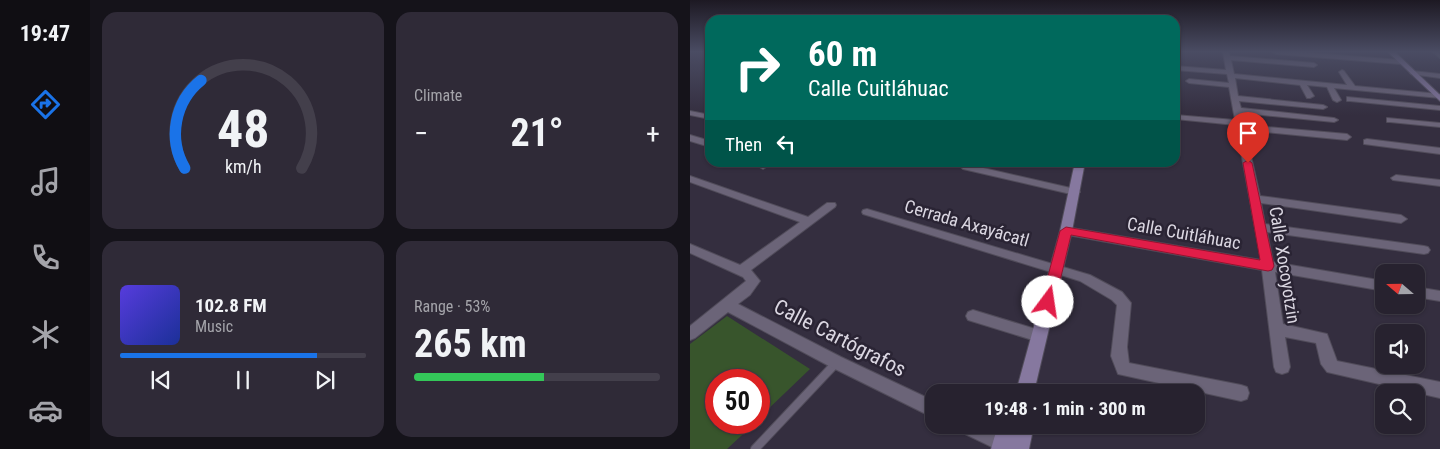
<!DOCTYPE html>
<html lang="en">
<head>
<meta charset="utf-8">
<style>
  :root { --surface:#27222f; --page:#2f2a37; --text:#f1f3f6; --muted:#a4a4aa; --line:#433f4b; --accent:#1a73e8 }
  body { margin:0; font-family:"Roboto Condensed",sans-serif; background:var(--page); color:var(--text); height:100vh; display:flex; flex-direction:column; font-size:19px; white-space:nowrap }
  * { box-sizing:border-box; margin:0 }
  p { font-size:16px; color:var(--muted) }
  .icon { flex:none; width:28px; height:28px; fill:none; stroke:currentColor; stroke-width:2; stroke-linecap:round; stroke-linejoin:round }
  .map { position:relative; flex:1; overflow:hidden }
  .panel { display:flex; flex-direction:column; gap:12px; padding:12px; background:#15131a; width:600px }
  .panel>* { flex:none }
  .guide { position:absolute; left:15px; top:15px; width:475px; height:152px; border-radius:15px; box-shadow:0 1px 4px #0004,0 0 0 1px var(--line); background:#00695c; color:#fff; overflow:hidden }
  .needle { width:32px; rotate:290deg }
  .controls { position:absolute; left:685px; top:264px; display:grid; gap:10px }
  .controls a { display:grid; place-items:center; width:50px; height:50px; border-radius:10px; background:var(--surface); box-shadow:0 1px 4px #0004,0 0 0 1px var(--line); font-size:25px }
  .speed { position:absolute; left:15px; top:369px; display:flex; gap:10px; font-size:25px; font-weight:700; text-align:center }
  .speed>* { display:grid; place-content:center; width:65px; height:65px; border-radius:50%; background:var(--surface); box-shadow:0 1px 4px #0004,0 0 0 1px var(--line); line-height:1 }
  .speed .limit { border:8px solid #d22; background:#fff; color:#111 }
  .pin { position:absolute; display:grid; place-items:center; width:42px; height:42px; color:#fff; margin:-51px -21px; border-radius:50% 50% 50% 0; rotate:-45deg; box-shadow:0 0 5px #0007 }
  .pin .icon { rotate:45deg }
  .me { position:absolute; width:55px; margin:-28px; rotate:14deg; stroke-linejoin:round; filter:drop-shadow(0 0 4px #0008) }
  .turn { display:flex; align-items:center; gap:18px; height:105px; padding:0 20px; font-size:22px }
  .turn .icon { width:65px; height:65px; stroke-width:2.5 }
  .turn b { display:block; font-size:35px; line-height:42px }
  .then { display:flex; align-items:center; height:48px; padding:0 20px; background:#0003; gap:10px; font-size:19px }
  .big { font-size:38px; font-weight:700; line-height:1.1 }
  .panel .widget { flex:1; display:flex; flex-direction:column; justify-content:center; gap:8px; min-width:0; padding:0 18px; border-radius:15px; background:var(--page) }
  .panel .dial { align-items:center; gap:0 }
  .dial svg { height:130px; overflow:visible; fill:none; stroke:var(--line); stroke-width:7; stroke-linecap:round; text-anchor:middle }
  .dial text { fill:var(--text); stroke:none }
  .song { display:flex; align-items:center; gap:15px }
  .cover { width:60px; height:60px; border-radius:8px; background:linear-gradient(135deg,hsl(250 70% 55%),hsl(230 70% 35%)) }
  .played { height:5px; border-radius:2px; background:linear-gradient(90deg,var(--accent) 80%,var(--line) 80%) }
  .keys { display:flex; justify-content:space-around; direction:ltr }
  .heat { display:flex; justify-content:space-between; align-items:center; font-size:28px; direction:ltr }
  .charge { height:8px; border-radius:4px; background:linear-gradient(90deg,#34c759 53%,var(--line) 0) }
  .panel .tiles { flex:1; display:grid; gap:12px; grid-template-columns:repeat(2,1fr) }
  .trip { position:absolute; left:235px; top:384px; width:280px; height:50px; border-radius:15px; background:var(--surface); box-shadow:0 1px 4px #0004,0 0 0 1px var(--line); font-weight:700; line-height:50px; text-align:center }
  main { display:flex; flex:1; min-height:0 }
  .tabs { display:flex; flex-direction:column; width:90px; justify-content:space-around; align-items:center; background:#100e13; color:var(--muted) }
  .tabs .icon { width:35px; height:35px }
  .tabs .on { color:var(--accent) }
  .tabs b { font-size:22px; color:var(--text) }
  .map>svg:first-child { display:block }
</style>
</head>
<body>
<main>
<nav class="tabs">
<b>19:47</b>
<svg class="icon on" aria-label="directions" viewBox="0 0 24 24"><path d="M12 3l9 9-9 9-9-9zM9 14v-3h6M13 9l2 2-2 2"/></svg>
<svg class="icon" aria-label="music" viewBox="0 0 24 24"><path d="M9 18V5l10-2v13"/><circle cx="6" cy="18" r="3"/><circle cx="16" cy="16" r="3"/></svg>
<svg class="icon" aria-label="phone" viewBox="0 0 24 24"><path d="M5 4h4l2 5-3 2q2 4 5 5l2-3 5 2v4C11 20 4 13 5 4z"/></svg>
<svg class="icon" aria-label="climate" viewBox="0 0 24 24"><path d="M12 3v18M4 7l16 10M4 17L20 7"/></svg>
<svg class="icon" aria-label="car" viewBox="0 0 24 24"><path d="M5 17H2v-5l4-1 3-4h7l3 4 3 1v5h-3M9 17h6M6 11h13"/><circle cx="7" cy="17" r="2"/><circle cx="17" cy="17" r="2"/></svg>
</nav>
<section class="panel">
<div class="tiles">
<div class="widget dial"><svg viewBox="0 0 100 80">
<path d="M14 69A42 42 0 1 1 86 69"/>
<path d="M14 69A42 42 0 0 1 24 15" stroke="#1a73e8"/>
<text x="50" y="56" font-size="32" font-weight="700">48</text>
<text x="50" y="72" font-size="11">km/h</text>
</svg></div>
<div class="widget"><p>Climate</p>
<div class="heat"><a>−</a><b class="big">21°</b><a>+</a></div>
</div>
<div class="widget">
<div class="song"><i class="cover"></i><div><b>102.8 FM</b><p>Music</p></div></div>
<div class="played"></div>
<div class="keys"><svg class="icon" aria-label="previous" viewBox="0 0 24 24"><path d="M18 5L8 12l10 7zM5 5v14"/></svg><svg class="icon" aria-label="pause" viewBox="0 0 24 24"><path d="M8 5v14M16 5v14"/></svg><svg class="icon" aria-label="next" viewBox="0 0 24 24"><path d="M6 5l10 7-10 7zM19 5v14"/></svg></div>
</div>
<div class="widget"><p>Range · 53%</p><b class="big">265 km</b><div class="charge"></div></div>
</div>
</section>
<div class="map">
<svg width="750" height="449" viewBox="0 0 750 449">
  <rect width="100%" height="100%" fill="#342e3f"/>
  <path fill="#38552c" d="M37,316l83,53 -51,49v-38h-43v42l39,1 -28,26h-37v-105z"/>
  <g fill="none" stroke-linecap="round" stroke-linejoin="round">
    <g stroke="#514c5a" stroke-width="10">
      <path id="lane" d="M65,449l81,-86"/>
    </g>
    <g stroke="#514c5a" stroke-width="2">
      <g id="street">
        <path d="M533,52h6l1,4 84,7 3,2 -3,2 -83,-7 3,14 113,11 -8,-13 3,-2 2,1 11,15 85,8v4l-106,-10 7,12 -4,2 -4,-2 -6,-13 -20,-2 7,11 -4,2h-3l-7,-13 -65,-7 3,18 85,9 4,2 -4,2 -84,-8 2,7 93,10 4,2 -4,2 -92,-9 2,12 103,9 4,3 -4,3 -102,-10 15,66 141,19 6,4 -6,4 -140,-20 4,21 159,22 4,1 2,3 -2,3 -4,1 -157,-22 6,30 111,19v10l-109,-19 8,52 44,10 10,27 103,21v16l-113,-26 -6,-8 -5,-21 -31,-6 5,30 -2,5 -6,2 -6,-2 -2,-5 -12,-97 -200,-36 -2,-3 2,-3 4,-1 195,33 -25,-135 -61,-6v-4l60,5 -6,-33 -40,-4 -3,-2 3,-2 40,4 -2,-9 -52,-4v-4l51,4z"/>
        <path d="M583,52h26l102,8 3,2 -3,2 -125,-10z"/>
        <path d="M743,52h6l1,6z"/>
        <path d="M723,71l27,3v4l-29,-4 -1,-1z"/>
        <path d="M657,97l93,9v4l-90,-9h-3z"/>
        <path d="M0,111l20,4v4l-20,-4z"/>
        <path d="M697,118l53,5v4l-50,-5h-3z"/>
        <path d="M0,135l20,6v6l-20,-6z"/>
        <path d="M677,139l73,9v6l-76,-10v-4z"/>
        <path d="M72,162h12l-11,7 -5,-3z"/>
        <path d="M276,164l109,25 5,3 -5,3 -112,-26 -2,-2z"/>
        <path d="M706,175l44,5v6l-47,-6 -2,-2z"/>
        <path d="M0,176l118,41 19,-14h8l1,2 -1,2 -84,63 9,11 -10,14 -12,9 103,53 93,44v17l-103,-51 -103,-55 -33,26 -5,2v-14l56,-45 -3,-4 -53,-24v-9l50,21 60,-43 -110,-40z"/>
        <path d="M177,209l223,66 32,17 9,11 -4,44 2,16 112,22 6,2 2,6 -2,6 -6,2 -123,-27 -7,-18 6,-51 -5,-5 -32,-19 -217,-67 -1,-2 1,-2z"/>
        <path d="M726,287l24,4v10l-24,-4z"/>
        <path d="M283,310l66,20 5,2 2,4 -2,4 -5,2 -71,-22 -2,-4 2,-4z"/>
        <path d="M266,425h29l37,18 3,6h-29l-37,-18z"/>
      </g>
    </g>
    <g stroke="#514c5a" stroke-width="2">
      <g id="secondary">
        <path d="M698,52h7l45,43v6z"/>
        <path d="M385,162h10l-13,69 -38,161h-18l44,-161z"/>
        <path d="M308,425h36l-5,24h-38z"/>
      </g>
    </g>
    <use href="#lane" stroke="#6b6478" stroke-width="8"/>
    <use href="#street" fill="#6b6478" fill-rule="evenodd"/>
    <use href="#secondary" fill="#86789f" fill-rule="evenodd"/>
  </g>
  <linearGradient id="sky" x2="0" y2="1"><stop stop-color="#1d1923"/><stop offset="0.45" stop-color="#4a4c63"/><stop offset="1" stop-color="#4a4c63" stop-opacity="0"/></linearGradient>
  <rect width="750" height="115" fill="url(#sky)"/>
  <path fill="#e11d48" stroke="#92132f" d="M558,160l4,3 22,103 -2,4 -4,1 -197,-36 -16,67 -2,4 -5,1 -5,-1 -2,-4 19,-71 6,-4 194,33 -17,-97z"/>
  <g text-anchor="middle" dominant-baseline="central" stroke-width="5" stroke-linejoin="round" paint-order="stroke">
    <g font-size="18" fill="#dbd7e2" stroke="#2a2434">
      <text transform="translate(277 223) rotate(16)">Cerrada Axayácatl</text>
      <text transform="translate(494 233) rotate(10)">Calle Cuitláhuac</text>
      <text transform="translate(595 265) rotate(81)">Calle Xocoyotzin</text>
    </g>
    <g font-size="21" fill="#dbd7e2" stroke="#2a2434">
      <text transform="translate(150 338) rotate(27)">Calle Cartógrafos</text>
    </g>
  </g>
</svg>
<div class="controls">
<a><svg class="needle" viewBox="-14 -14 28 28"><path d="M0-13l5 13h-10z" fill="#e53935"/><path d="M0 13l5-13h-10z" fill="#a4a4aa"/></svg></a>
<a><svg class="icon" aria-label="sound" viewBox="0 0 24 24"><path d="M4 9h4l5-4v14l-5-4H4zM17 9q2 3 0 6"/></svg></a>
<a><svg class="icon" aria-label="search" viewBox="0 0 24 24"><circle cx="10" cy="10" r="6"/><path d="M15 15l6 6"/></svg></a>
</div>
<div class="speed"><div class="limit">50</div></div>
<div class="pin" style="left:558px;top:163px;background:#d93025"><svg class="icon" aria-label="arrive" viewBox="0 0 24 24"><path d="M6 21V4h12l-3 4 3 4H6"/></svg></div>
<svg class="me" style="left:358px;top:302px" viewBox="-20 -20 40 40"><circle r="19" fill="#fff"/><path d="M0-13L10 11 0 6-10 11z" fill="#e11d48"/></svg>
<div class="trip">19:48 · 1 min · 300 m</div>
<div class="guide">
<div class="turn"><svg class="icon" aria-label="right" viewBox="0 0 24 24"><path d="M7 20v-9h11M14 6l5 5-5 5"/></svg><div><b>60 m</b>Calle Cuitláhuac</div></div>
<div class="then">Then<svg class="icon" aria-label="left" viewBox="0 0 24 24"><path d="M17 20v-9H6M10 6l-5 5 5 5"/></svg></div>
</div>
</div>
</main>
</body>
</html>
